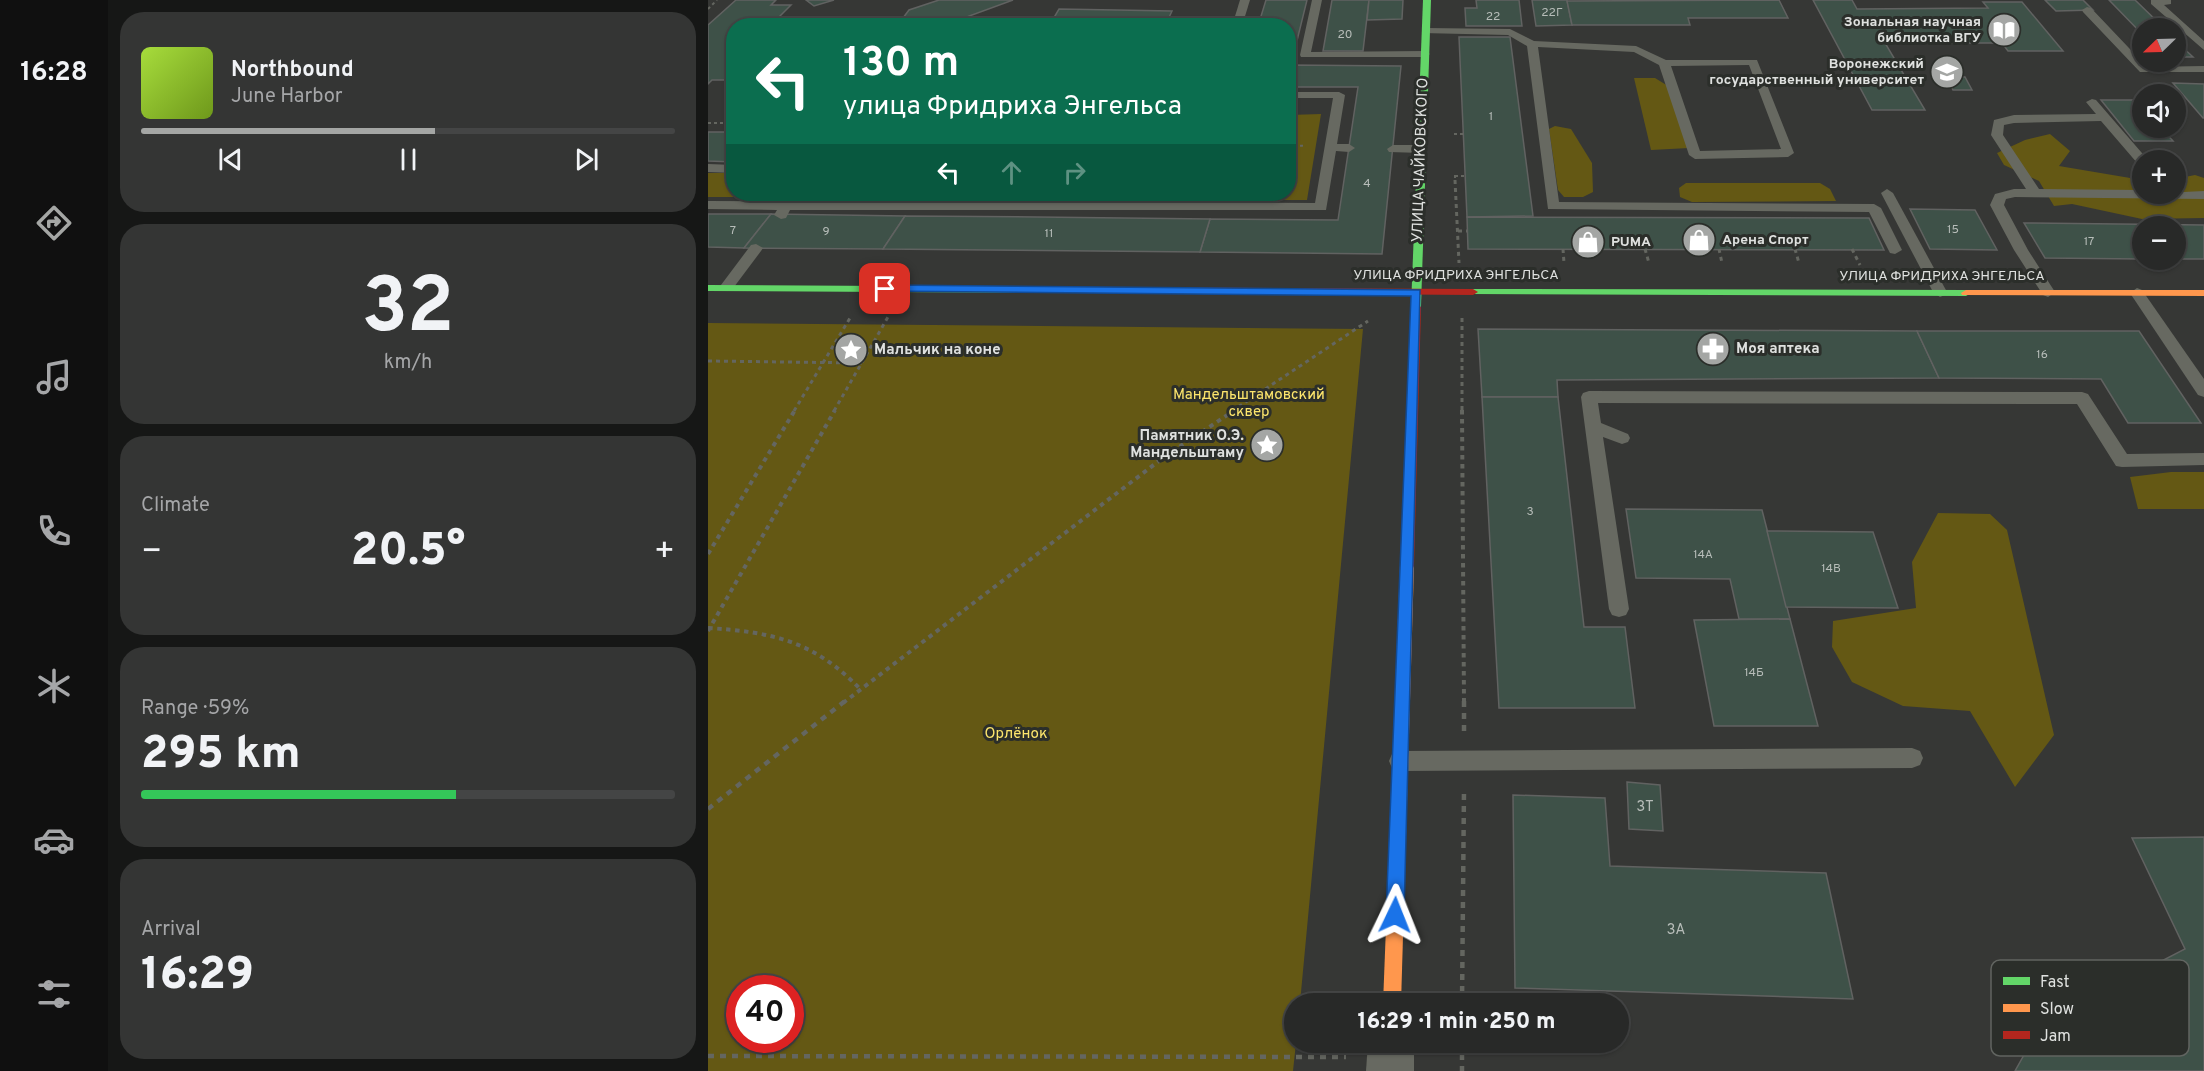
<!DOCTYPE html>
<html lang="en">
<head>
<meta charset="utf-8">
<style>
  :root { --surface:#282928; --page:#343534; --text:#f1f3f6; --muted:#a5a6a8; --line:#444545; --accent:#a4a6a4 }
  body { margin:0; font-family:Overpass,sans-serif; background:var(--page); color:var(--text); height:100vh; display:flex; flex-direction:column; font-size:22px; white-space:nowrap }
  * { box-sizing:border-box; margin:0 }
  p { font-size:20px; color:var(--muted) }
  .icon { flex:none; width:33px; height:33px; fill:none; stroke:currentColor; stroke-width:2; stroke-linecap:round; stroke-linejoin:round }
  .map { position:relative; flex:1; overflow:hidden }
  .details { display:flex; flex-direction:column; gap:12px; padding:12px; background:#161716; width:600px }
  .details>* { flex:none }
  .banner { position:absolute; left:18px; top:18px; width:570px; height:183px; border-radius:24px; box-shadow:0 2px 4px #0004,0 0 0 2px var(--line); background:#0b6e4f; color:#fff; overflow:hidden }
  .needle { width:39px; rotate:247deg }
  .controls { position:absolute; left:1424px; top:18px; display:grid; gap:12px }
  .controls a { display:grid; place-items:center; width:54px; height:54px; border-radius:50%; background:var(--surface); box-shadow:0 2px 4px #0004,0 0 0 2px var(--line); font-size:30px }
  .speed { position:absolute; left:18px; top:975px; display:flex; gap:12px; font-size:30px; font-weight:700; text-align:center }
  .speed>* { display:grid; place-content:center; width:78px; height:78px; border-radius:50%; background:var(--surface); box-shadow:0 2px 4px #0004,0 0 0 2px var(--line); line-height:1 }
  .speed .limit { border:9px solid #d22; background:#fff; color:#111 }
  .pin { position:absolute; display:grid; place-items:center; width:51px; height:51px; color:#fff; margin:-26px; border-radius:12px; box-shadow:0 3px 9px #0006 }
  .me { position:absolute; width:66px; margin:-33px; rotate:2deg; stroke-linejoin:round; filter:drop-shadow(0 0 4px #0008) }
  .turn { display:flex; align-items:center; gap:21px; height:126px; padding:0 18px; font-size:27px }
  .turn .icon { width:78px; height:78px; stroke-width:2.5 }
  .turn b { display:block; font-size:42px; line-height:51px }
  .lanes { display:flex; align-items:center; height:57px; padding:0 18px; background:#0003; justify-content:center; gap:30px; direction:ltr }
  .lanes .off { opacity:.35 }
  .big { font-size:45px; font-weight:800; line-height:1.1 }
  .details .card { flex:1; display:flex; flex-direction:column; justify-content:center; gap:9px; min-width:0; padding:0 21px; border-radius:24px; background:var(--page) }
  .details .dial { align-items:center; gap:0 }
  .dial b { font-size:78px; line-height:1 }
  .song { display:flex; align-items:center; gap:18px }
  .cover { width:72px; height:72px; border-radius:9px; background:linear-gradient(135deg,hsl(80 70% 55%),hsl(80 70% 35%)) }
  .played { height:6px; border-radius:3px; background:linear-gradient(90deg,var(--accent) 55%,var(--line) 55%) }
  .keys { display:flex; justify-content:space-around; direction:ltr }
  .heat { display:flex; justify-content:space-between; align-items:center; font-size:33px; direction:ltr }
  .charge { height:9px; border-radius:4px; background:linear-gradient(90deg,#34c759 59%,var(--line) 0) }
  .trip { position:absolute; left:576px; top:993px; width:345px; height:60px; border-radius:30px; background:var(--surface); box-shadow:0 2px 4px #0004,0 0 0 2px var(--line); font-weight:800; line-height:60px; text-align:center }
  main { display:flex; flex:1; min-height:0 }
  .menu { display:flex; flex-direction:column; width:108px; justify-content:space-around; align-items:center; background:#101010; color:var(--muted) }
  .menu .icon { width:42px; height:42px }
  .menu .selected { color:var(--accent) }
  .menu b { font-size:27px; color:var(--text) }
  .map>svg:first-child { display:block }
</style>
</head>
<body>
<main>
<nav class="menu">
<b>16:28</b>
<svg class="icon selected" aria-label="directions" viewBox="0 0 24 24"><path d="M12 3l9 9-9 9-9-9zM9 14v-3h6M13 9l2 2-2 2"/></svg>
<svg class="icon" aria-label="music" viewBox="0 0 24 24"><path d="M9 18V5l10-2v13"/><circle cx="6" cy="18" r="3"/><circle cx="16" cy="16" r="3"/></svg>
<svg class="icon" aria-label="phone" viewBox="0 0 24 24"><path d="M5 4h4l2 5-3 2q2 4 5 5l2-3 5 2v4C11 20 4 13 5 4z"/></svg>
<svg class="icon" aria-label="climate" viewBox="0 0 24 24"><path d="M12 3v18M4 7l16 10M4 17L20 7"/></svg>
<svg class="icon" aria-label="car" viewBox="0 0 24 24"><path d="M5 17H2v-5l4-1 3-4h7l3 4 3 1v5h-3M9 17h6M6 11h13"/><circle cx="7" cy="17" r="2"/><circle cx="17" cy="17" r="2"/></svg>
<svg class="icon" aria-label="filters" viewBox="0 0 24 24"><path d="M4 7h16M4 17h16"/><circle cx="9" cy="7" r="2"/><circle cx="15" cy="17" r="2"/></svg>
</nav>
<section class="details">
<div class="card">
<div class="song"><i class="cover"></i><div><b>Northbound</b><p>June Harbor</p></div></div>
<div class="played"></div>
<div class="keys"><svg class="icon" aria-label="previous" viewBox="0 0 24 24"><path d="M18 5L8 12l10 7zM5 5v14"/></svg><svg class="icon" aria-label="pause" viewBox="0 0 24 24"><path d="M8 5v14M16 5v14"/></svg><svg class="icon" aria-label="next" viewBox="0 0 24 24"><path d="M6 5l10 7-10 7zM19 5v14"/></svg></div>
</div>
<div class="card dial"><b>32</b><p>km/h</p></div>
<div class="card"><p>Climate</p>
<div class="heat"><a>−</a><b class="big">20.5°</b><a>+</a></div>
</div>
<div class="card"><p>Range · 59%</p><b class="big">295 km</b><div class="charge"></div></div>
<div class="card"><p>Arrival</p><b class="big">16:29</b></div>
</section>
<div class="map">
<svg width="1496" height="1071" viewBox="0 0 1496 1071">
  <rect width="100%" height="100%" fill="#363735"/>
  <g fill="#645814" fill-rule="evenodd">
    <path d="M926,78h21l13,8 21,62 -38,2z"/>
    <path d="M613,114l-14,86 -512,-1 4,-5h489l1,-79z"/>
    <path d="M847,126l16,3 21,34 1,29 -10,5h-19l-6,-7 -9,-61z"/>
    <path d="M1342,134l20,17 -11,15 83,14v14h33v-15l20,-4 9,3v40l-62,1 -70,-15 -18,2 -15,-25 -35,-16 -7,-12 28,-13z"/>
    <path d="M0,173h25l1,21h37v3h-63z"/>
    <path d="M978,183h134l10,6 6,12 -144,1 -12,-5 -1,-9z"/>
    <path d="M0,323l655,6 -63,674 -6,1 2,39 -3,28h-585zM32,988h50v52h-50z"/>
    <path d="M1463,472h33v37h-66l-8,-32z"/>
    <path d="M1230,513l52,1 17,16 47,205 -39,52 -45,-76 -67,-5 -51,-24 -20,-35 1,-26 83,-13 -4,-46z"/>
  </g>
  <g fill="#3e5148" stroke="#616261" stroke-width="1.5">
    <path d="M28,0h40l-5,5h20l-21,21h-36v54h-22l-4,4v-59z"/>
    <path d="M98,0h28l-20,6z"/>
    <path d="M231,0h74l-71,26h-45l12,-16z"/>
    <path d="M558,0h41l-16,65h-3v-39h-30z"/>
    <path d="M624,0h37l-6,51h-40z"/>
    <path d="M661,0h34l-1,19 -35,1z"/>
    <path d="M768,0h43l3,26h-56l-1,-18h12z"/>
    <path d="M824,0h35l5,25 -36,1z"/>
    <path d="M1071,0l9,18h-100l2,7h-118l-5,-24z"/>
    <path d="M1105,0h39l5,9 131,-1 -5,-6h39l41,49h-55l-6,-8h-117l40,67h-53z"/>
    <path d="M1337,0h38l10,10 -37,1z"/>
    <path d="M1401,0h26l29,28h-22v6z"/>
    <path d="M351,9l113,2 -7,15h-116z"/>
    <path d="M751,37h51l23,179 -66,1z"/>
    <path d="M1467,40l4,4 14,13h-18z"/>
    <path d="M580,65l113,1 -19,188 -182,-2 10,-33 128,1 20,-133h-70z"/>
    <path d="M1238,76l19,1 7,13h-19z"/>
    <path d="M1465,83l31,1v34h-1z"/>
    <path d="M1393,100h37l4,4v24h19l12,13h-39z"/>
    <path d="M0,132h26v30l-26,-1z"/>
    <path d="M1202,209l65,1 22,40 -67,-1z"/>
    <path d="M0,214h63l-27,34 -36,-1z"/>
    <path d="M63,214l134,2 -22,33 -139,-1z"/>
    <path d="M197,216l132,1 173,2 -10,33 -317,-3z"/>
    <path d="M759,217l402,1 15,32 -416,-1z"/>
    <path d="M1316,223l180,2v34h-29v-33h-33v33l-97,-1z"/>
    <path d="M770,329l439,2 22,47 -382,2 1,17h-76z"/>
    <path d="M1209,331h222l62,92h-73l-27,-44 -162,-1z"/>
    <path d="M774,397h76l26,230h41l10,81h-136z"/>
    <path d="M918,509l136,1 28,109h-51l-9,-40 -94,-1z"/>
    <path d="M1059,531l106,1 25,76 -112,-1z"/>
    <path d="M1082,619l28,107h-104l-20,-106z"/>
    <path d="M919,782l33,3 3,46 -34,-2z"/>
    <path d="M805,795l92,3 5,68 216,7 27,126 -338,-11z"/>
    <path d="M1496,837v234h-189l9,-16 76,-62 85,-44 -53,-111z"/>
  </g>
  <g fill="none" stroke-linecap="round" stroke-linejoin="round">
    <g stroke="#646660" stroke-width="2" stroke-dasharray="3 3" stroke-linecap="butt">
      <path d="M0,9l9,-9"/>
      <path d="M0,123h26"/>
      <path d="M746,134h9"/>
      <path d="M580,145l18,1"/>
      <path d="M747,175v7"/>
      <path d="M747,176h10"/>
    </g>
    <g stroke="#646660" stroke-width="3" stroke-dasharray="4 4" stroke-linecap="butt">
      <path d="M747,180l4,83"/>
      <path d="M750,231h9"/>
      <path d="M855,249l1,14"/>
      <path d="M937,249l4,14"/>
      <path d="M1011,249l3,14"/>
      <path d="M1087,249l4,14"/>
      <path d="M1144,249l8,16"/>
      <path d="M754,318v93"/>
      <path d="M0,361l154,2"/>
      <path d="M86,411l56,-93"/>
      <path d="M126,411l54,-94"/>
      <path d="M524,411l136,-90"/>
    </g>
    <g stroke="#646660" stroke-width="4" stroke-dasharray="4.5 4.5" stroke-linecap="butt">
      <path d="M754,410l2,293"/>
      <path d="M0,554l87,-144"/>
      <path d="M0,628c64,4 106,13 152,61"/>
      <path d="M0,631l127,-221"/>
      <path d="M135,703l321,-246 71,-47"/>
    </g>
    <g stroke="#646660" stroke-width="4.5" stroke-dasharray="6 6" stroke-linecap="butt">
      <path d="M756,701v30"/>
      <path d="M0,809l137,-108"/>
      <path d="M754,1004l2,-215"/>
      <path d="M754,1042v29"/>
      <path d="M0,1056l638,1"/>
    </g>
    <g fill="#676961" fill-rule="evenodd">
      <path d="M532,0h10l-8,26h-10z"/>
      <path d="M604,0h10l-11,52 114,-1 5,3 -5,3h-124l-1,-2z"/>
      <path d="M1443,0h20v4l-7,1 40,36v9l-53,-46z"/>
      <path d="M1379,7l4,1 56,59 57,-1v6h-64l-57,-60 -1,-2z"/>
      <path d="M718,28l84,1 24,12 102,5 30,14h91l37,93 -6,4 -93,2 -6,-4 -30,-90 -25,-13 -96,-5 21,155 315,2 7,4 21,42 -7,4 -5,-1 -21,-41 -321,-3 -21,-163 -19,-11 -86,-2v-4zM1041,65l32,84 -81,2 -29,-85z"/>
      <path d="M580,92h51l6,3 -8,49h12l6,4 -6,4 -13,-1 -10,59h-536l-4,8 -5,1 -7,-4 3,-5 -69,-1v-8l607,2 18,-105h-45z"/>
      <path d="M1384,99l4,1 52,60h-6v5l-4,-1 -37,-43 -87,2 -10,2 -1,10 36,54 103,1v4l62,-3v8l-189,-2 -9,2 -2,6 24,45 27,42 -7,5 -5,-2 -29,-45 -24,-45 5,-11 19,-5h12l-35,-54 3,-15 20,-5 82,-1 -10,-12z"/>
      <path d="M685,145h29l6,4 -6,4 -33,-1 -2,-3z"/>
      <path d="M0,164l26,1v8l-26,-1z"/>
      <path d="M1179,189l6,4 54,99 -2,3 -5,2 -7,-5 -52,-99z"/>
      <path d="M48,244l7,4 -2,3 -30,40h-10l-2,-3 2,-3 30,-40z"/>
      <path d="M1429,288l5,2 62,89v18l-6,-2 -68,-102z"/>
      <path d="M881,391l493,1 6,2 39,60 77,-1v12l-82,2 -6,-1 -39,-62 -479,-1 3,20 27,11 2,4 -2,4 -6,2 -19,-7 26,172 -3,6 -7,2 -7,-2 -3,-6 -28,-212 2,-4z"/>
      <path d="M1204,748l8,3 3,7 -3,7 -8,3 -512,3 -8,-3 -3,-7 3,-7 8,-3z"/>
    </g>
    <path fill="#676961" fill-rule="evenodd" d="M660,1042h46v29h-48z"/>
    <g fill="#63d668" fill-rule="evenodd">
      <path d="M715,0h8l-10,307 -5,4 -5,-4z"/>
      <path d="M0,285l365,2 5,3 -5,3 -365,-2z"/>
      <path d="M765,289l493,1 5,3 -5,3 -497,-2v-4z"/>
    </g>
    <g fill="#ff974d" fill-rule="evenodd">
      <path d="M1258,290h238v6l-242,-1 -1,-2z"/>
      <path d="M699,560l5,2 2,4 -13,438h-18l17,-438 2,-4z"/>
    </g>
    <g fill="#b3261e" fill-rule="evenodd">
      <path d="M365,287l400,2 5,3 -5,3 -404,-3v-4z"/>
      <path d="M708,303l5,4 -7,259 -2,4h-10l-2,-4 11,-259z"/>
    </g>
  </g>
  <path fill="#1a73e8" stroke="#114b97" stroke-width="1.5" d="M177,285l535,5 -16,625 -3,7 -6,2 -6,-2 -3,-7 25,-619 -530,-5v-5z"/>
  <defs>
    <g id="library-disc" transform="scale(1.725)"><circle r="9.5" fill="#a4a6a4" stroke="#2b2e2a"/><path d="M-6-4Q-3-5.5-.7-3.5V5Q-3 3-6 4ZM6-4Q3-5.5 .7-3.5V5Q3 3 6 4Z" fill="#fff"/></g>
    <g id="university-disc" transform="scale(1.725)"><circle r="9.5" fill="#a4a6a4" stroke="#2b2e2a"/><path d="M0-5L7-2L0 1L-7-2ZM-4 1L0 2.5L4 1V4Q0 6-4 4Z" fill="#fff"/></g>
    <g id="shop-disc" transform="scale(1.725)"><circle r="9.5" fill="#a4a6a4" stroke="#2b2e2a"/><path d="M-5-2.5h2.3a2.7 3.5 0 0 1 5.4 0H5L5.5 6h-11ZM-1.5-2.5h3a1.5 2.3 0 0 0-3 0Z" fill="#fff"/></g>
    <g id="pharmacy-disc" transform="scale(1.725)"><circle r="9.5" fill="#a4a6a4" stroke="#2b2e2a"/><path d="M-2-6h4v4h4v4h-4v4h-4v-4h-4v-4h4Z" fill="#fff"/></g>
    <g id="sight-disc" transform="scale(1.725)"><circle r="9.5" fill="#a4a6a4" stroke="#2b2e2a"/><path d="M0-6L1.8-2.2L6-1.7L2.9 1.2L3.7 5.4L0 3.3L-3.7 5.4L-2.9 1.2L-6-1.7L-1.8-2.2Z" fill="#fff"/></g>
  </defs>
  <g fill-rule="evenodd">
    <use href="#library-disc" x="1296" y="30"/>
    <use href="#university-disc" x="1239" y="72"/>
    <use href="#shop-disc" x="991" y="240"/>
    <use href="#shop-disc" x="880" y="242"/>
    <use href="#pharmacy-disc" x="1005" y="349"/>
    <use href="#sight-disc" x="143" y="350"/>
    <use href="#sight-disc" x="559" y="445"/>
  </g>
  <g text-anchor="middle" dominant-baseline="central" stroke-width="6" stroke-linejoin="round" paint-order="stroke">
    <g font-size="12" fill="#b7bdb9">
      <text x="844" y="13">22Г</text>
      <text x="785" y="17">22</text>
      <text x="637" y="35">20</text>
      <text x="783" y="117">1</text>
      <text x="659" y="184">4</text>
      <text x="1245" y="230">15</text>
      <text x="25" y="231">7</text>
      <text x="118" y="232">9</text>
      <text x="341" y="234">11</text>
      <text x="1381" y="242">17</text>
      <text x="1334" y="355">16</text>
      <text x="822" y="512">3</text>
      <text x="995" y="555">14А</text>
      <text x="1123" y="569">14В</text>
      <text x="1046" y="673">14Б</text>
    </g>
    <g font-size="14" font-weight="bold" fill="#dfe1df" stroke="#2b2e2a" text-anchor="end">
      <text x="1273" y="22">Зональная научная<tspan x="1273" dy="16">библиотка ВГУ</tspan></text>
      <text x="1216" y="64">Воронежский<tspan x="1216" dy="16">государственный университет</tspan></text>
      <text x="1014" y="240" text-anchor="start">Арена Спорт</text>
      <text x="903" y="242" text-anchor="start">PUMA</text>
    </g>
    <g font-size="14" fill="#dfe1df" stroke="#2b2e2a">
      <text x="748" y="275">УЛИЦА ФРИДРИХА ЭНГЕЛЬСА</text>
      <text x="1234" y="276">УЛИЦА ФРИДРИХА ЭНГЕЛЬСА</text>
    </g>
    <g font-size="15" fill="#dfe1df" stroke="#2b2e2a">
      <text transform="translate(713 160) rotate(-88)">УЛИЦА ЧАЙКОВСКОГО</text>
    </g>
    <g font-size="15" font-weight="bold" fill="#dfe1df" stroke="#2b2e2a" text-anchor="start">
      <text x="1028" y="349">Моя аптека</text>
      <text x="166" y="350">Мальчик на коне</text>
      <text x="536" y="436" text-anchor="end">Памятник О.Э.<tspan x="536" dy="17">Мандельштаму</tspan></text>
    </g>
    <g font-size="15" fill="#fde66c" stroke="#2b2e2a">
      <text x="541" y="395">Мандельштамовский<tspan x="541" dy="17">сквер</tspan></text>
      <text x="308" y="734">Орлёнок</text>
    </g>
    <g font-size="15" fill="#b7bdb9">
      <text x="937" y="807">3Т</text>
      <text x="968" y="930">3А</text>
    </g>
  </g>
  <rect x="1283" y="960" width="198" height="96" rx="9" fill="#2b2e2a" stroke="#616460" stroke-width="1.5"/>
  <rect x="1295" y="977" width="27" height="8" fill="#63d668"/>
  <rect x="1295" y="1004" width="27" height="8" fill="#ff974d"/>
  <rect x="1295" y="1031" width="27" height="8" fill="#b3261e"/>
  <g font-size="16" fill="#dfe1df">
    <text x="1332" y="987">Fast</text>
    <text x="1332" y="1014">Slow</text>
    <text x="1332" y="1041">Jam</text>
  </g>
</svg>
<div class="controls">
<a><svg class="needle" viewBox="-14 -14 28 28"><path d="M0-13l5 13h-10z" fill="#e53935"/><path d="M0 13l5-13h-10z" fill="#a5a6a8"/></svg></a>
<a><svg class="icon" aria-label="sound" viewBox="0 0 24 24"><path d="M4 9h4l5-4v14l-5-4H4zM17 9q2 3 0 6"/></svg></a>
<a>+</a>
<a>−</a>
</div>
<div class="speed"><div class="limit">40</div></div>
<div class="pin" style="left:177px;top:289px;background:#d93025"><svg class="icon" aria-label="arrive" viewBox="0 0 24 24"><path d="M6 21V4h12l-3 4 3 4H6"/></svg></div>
<svg class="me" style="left:687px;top:915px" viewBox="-20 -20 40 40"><path d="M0-17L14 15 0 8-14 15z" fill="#1a73e8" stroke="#fff" stroke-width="4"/></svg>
<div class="trip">16:29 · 1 min · 250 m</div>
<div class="banner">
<div class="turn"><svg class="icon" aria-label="left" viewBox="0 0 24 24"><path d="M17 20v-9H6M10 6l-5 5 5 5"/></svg><div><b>130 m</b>улица Фридриха Энгельса</div></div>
<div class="lanes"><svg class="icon" aria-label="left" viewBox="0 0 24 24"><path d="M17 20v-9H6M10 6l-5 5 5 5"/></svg><svg class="icon off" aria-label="ahead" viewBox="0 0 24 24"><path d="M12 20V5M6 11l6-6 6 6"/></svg><svg class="icon off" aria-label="right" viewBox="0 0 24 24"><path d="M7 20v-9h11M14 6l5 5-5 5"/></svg></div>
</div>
</div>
</main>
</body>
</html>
